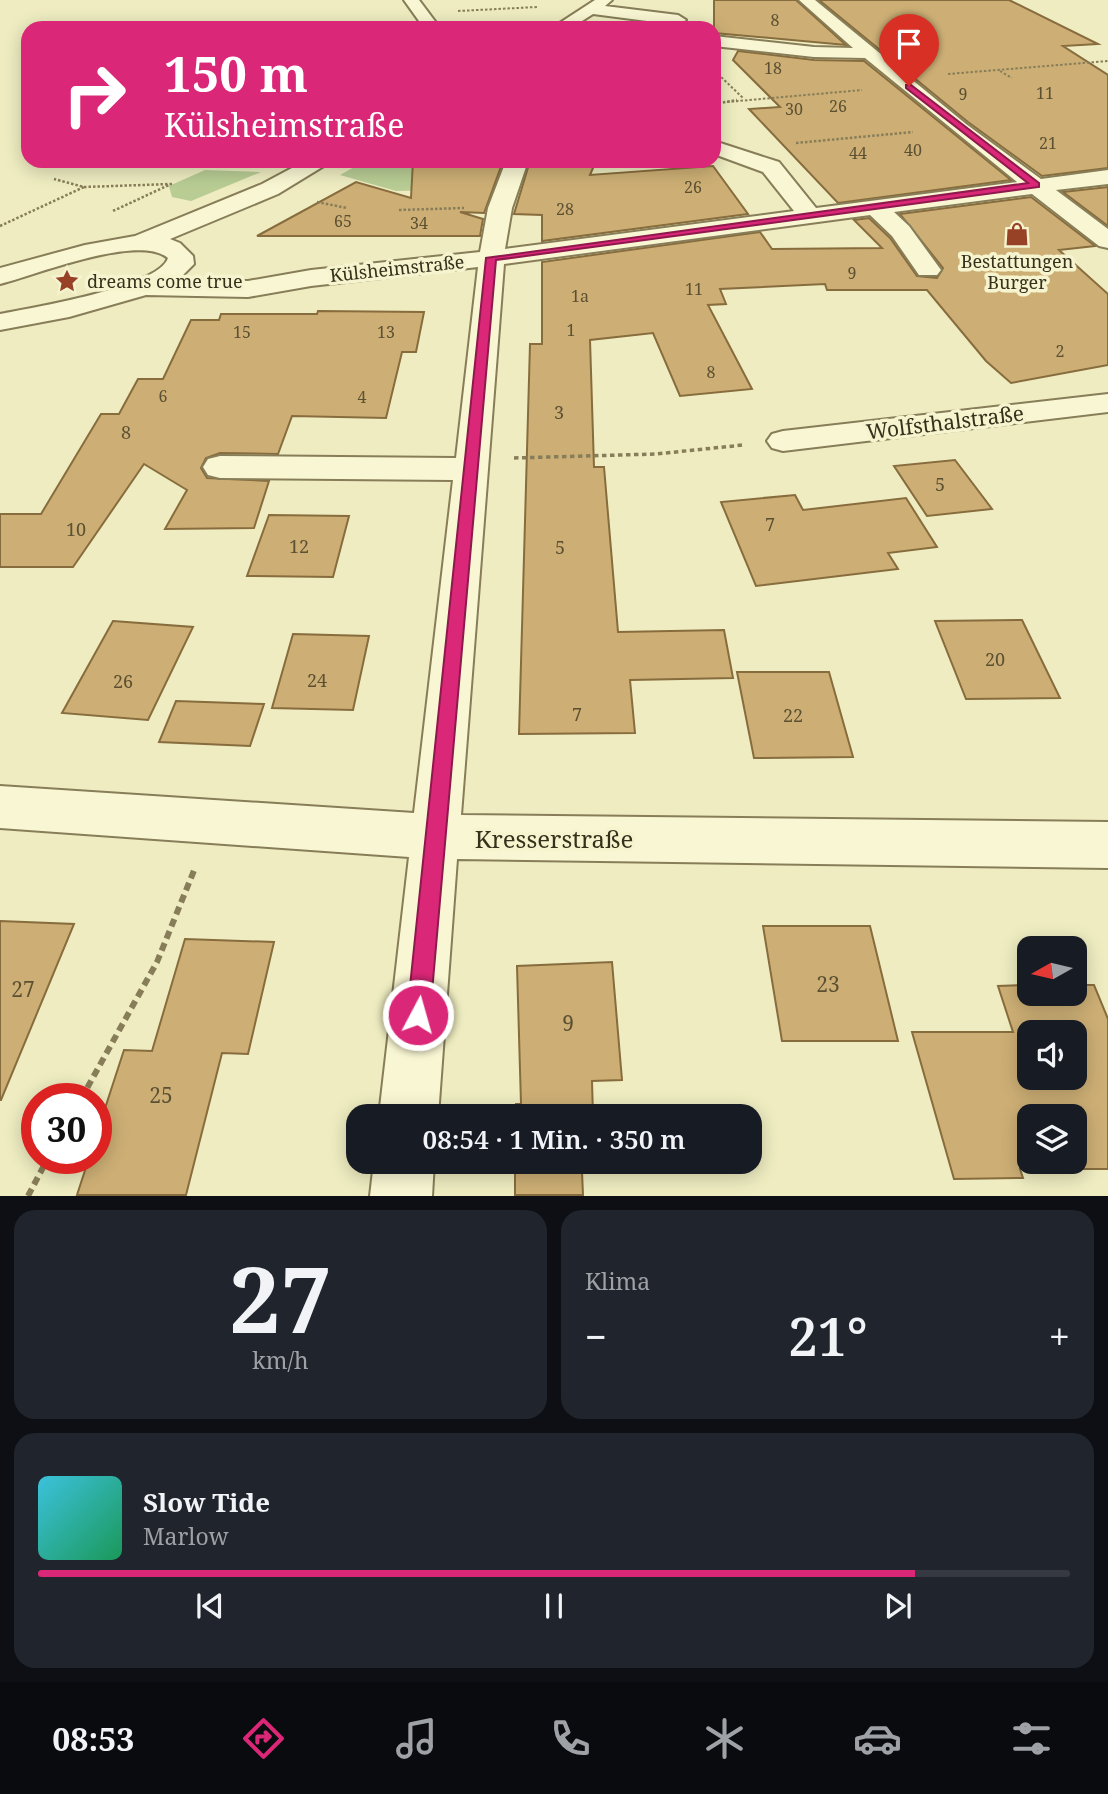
<!DOCTYPE html>
<html lang="de">
<head>
<meta charset="utf-8">
<style>
  :root { --surface:#171b24; --page:#20242c; --text:#f1f3f6; --muted:#9ea1a6; --line:#363941; --accent:#db2777 }
  body { margin:0; font-family:"Noto Serif",serif; background:var(--page); color:var(--text); height:100vh; display:flex; flex-direction:column; font-size:26px; white-space:nowrap }
  * { box-sizing:border-box; margin:0 }
  p { font-size:23px; color:var(--muted) }
  .icon { flex:none; width:38px; height:38px; fill:none; stroke:currentColor; stroke-width:2; stroke-linecap:round; stroke-linejoin:round }
  .map { position:relative; height:1196px; overflow:hidden }
  .details { display:flex; flex-direction:column; gap:14px; padding:14px; background:#0d0f14; flex:1 }
  .details>* { flex:none }
  .banner { position:absolute; left:21px; top:21px; width:700px; height:147px; border-radius:21px; box-shadow:0 4px 18px #0003; background:#db2777; color:#fff; overflow:hidden }
  .needle { width:46px; rotate:262deg }
  .controls { position:absolute; left:1017px; top:936px; display:grid; gap:14px }
  .controls a { display:grid; place-items:center; width:70px; height:70px; border-radius:14px; background:var(--surface); box-shadow:0 4px 18px #0003; font-size:35px }
  .speed { position:absolute; left:21px; top:1083px; display:flex; gap:14px; font-size:35px; font-weight:700; text-align:center }
  .speed>* { display:grid; place-content:center; width:91px; height:91px; border-radius:50%; background:var(--surface); box-shadow:0 4px 18px #0003; line-height:1 }
  .speed .limit { border:10px solid #d22; background:#fff; color:#111 }
  .pin { position:absolute; display:grid; place-items:center; width:60px; height:60px; color:#fff; margin:-72px -30px; border-radius:50% 50% 50% 0; rotate:-45deg; box-shadow:0 0 7px #0007 }
  .pin .icon { rotate:45deg }
  .me { position:absolute; width:77px; margin:-38px; rotate:6deg; stroke-linejoin:round; filter:drop-shadow(0 0 5px #0008) }
  .turn { display:flex; align-items:center; gap:24px; height:147px; padding:0 28px; font-size:32px }
  .turn .icon { width:91px; height:91px; stroke-width:2.5 }
  .turn b { display:block; font-size:49px; line-height:60px }
  .big { font-size:52px; font-weight:600; line-height:1.1 }
  .details .widget { flex:1; display:flex; flex-direction:column; justify-content:center; gap:10px; min-width:0; padding:0 24px; border-radius:21px; background:var(--page) }
  .details .dial { align-items:center; gap:0 }
  .dial b { font-size:91px; line-height:1 }
  .song { display:flex; align-items:center; gap:21px }
  .cover { width:84px; height:84px; border-radius:10px; background:linear-gradient(135deg,hsl(190 70% 55%),hsl(150 70% 35%)) }
  .played { height:7px; border-radius:4px; background:linear-gradient(90deg,var(--accent) 85%,var(--line) 85%) }
  .keys { display:flex; justify-content:space-around; direction:ltr }
  .heat { display:flex; justify-content:space-between; align-items:center; font-size:38px; direction:ltr }
  .details .tiles { flex:1; display:grid; gap:14px; grid-template-columns:1fr 1fr }
  .widget:last-child { grid-column:span 2 }
  .trip { position:absolute; left:346px; top:1104px; width:416px; height:70px; border-radius:21px; background:var(--surface); box-shadow:0 4px 18px #0003; font-weight:600; line-height:70px; text-align:center }
  .dock { display:flex; height:112px; justify-content:space-around; align-items:center; background:#090b0e; color:var(--muted) }
  .dock .icon { width:49px; height:49px }
  .dock .selected { color:var(--accent) }
  .dock b { font-size:32px; color:var(--text) }
  .map>svg:first-child { display:block }
</style>
</head>
<body>
<div class="map">
<svg width="1108" height="1196" viewBox="0 0 1108 1196">
  <rect width="100%" height="100%" fill="#eeecc0"/>
  <g fill="#b8cc94">
    <path d="M365,161h138l-8,28 -99,2 -56,-16z"/>
    <path d="M205,170l56,2 -70,29 -19,-4 -3,-11z"/>
  </g>
  <g fill="#cdaf75" stroke="#876c3d" stroke-width="2" fill-rule="evenodd">
    <path d="M714,0h82l50,45 -132,-12z"/>
    <path d="M819,0h190l89,44 -35,2 45,29v93l-66,8 -74,-54z"/>
    <path d="M738,51l76,9 50,1 147,119 -173,23 -89,-94 31,-2 -47,-47z"/>
    <path d="M413,161h90l-19,52 -24,-1 23,7 -3,17h-223l99,-54 55,16z"/>
    <path d="M530,161h66l-6,14 123,-9 35,48 -206,27v-26l-28,-1z"/>
    <path d="M1108,187v39l-45,-34z"/>
    <path d="M1031,197l64,49 -36,4 49,44v71l-97,18 -25,-22 -59,-71h-100l-2,-6 -105,5 6,15 -18,1 44,84 -72,7 -27,-63 -63,7 4,127h10l14,165 106,-2 9,48 -103,2 5,53 -116,1 11,-390h12v-82l218,-30 12,17 110,-1 -28,-28 15,-2 21,20 27,38 20,2 6,-10 -43,-54z"/>
    <path d="M318,311l106,1 -8,40h-14l-16,66 -94,-2 -14,38 -58,-1 -14,5 -5,10 6,10 62,3 -15,47 -89,1 22,-39 -43,-26 -71,103h-73v-53h41l60,-100h18l19,-35h25l28,-59h28l2,-6h96z"/>
    <path d="M955,460l37,49 -65,7 -33,-50z"/>
    <path d="M795,495l8,15 103,-12 31,49 -49,6 10,16 -142,17 -35,-84z"/>
    <path d="M269,515l80,1 -16,61 -86,-1z"/>
    <path d="M1022,620l38,78 -94,1 -31,-78z"/>
    <path d="M113,621l80,6 -45,93 -86,-7z"/>
    <path d="M293,634l76,2 -16,74 -81,-2z"/>
    <path d="M737,672h92l24,85 -99,1z"/>
    <path d="M176,701l88,3 -14,42 -91,-4z"/>
    <path d="M0,921l74,3 -73,176h-1z"/>
    <path d="M763,926h107l28,115h-116z"/>
    <path d="M185,939l89,3 -26,112 -26,-1 -36,142h-109l12,-37h7v-22l28,-86 28,1z"/>
    <path d="M612,962l10,118 -30,1 1,35h-77v-12h5l-4,-138z"/>
    <path d="M1029,985v9h45v-9h20l14,34v150h-88l3,9 -69,1 -42,-147h101l-15,-46zM1029,1032h45v46h-45zM1029,1116h45v46h-45z"/>
    <path d="M515,1162h80v10h-13l1,23h-68z"/>
  </g>
  <g fill="none" stroke-linecap="round" stroke-linejoin="round">
    <g stroke="#877d58" stroke-width="4">
      <g id="minor">
        <path d="M404,0h15l21,28h-16z"/>
        <path d="M595,0h17l-7,6 73,9 8,5 -8,5 -85,-11 -22,14h-19z"/>
        <path d="M799,0h16l151,124 75,55 67,-9v14l-52,6 52,39v19l-9,-2 -67,-52 -138,18 15,14 32,44 -4,5h-18l-27,-39 -22,-21 -366,49 -43,551 647,7v46l-651,-9 -19,257h-59l30,-259 -409,-29v-42l414,27 39,-333 -233,-2 -12,-3 -5,-8 5,-8 12,-3 236,2 22,-191 -167,19 -63,11 -102,-2 -77,22 -69,13v-16c31,-6 159,-27 168,-56 -29,-25 -132,17 -168,26v-16l85,-23 50,-9 127,-52 43,-23h27l-54,33 -108,45 10,4 13,13 1,8 -16,16 70,1 63,-11 169,-18 8,-44 18,-47h22l-16,47 -7,41 289,-38 -31,-39 -49,-18v-13l65,21 37,46 201,-26 -152,-124 -51,-1 -100,-11v-10l100,11 39,1z"/>
        <path d="M1108,394v18l-325,39 -11,-3 -5,-7 5,-7 11,-3z"/>
        <path d="M374,1162h60l-2,34h-62z"/>
      </g>
    </g>
    <g stroke="#877d58" stroke-width="2" stroke-dasharray="2.5 2" stroke-linecap="butt">
      <path d="M458,11l79,-4"/>
      <path d="M1000,71l12,7"/>
      <path d="M718,74l26,25"/>
      <path d="M948,74l160,-13"/>
      <path d="M727,102l135,-12"/>
    </g>
    <g stroke="#877d58" stroke-width="2.5" stroke-dasharray="2.5 2" stroke-linecap="butt">
      <path d="M714,104l23,-4"/>
      <path d="M796,143l117,-11"/>
      <path d="M84,187l87,-3 -58,27"/>
      <path d="M317,202l30,6"/>
      <path d="M399,210l65,-2"/>
      <path d="M0,226l84,-39 -30,-8"/>
    </g>
    <path stroke="#877d58" stroke-width="3.5" stroke-dasharray="4.5 3.5" stroke-linecap="butt" d="M514,458l142,-4 87,-9"/>
    <g stroke="#877d58" stroke-width="6" stroke-dasharray="8 5" stroke-linecap="butt">
      <path d="M81,1099l76,-137 38,-94"/>
      <path d="M28,1196l20,-38"/>
    </g>
    <use href="#minor" fill="#f9f7d3" fill-rule="evenodd"/>
  </g>
  <path fill="#db2777" stroke="#8e194d" stroke-width="2" d="M906,85h5l128,98v4l-543,73 -66,755 -4,8 -8,3 -8,-3 -3,-8 79,-757 542,-75 -122,-95z"/>
  <defs>
    <g id="shop-bare" transform="scale(1.89)"><path d="M-5-2.5h2.3a2.7 3.5 0 0 1 5.4 0H5L5.5 6h-11ZM-1.5-2.5h3a1.5 2.3 0 0 0-3 0Z" fill="#974227" stroke="#f6f4cf" stroke-width="2.5" paint-order="stroke"/></g>
    <g id="sight-bare" transform="scale(1.89)"><path d="M0-6L1.8-2.2L6-1.7L2.9 1.2L3.7 5.4L0 3.3L-3.7 5.4L-2.9 1.2L-6-1.7L-1.8-2.2Z" fill="#974227" stroke="#f6f4cf" stroke-width="2.5" paint-order="stroke"/></g>
  </defs>
  <g fill-rule="evenodd">
    <use href="#shop-bare" x="1017" y="234"/>
    <use href="#sight-bare" x="67" y="281"/>
  </g>
  <g text-anchor="middle" dominant-baseline="central" stroke-width="7" stroke-linejoin="round" paint-order="stroke">
    <g font-size="16" fill="#5c5032">
      <text x="775" y="20">8</text>
      <text x="773" y="68">18</text>
      <text x="1045" y="93">11</text>
      <text x="963" y="94">9</text>
      <text x="838" y="106">26</text>
      <text x="794" y="109">30</text>
      <text x="1048" y="143">21</text>
      <text x="913" y="150">40</text>
      <text x="858" y="153">44</text>
      <text x="693" y="187">26</text>
      <text x="565" y="209">28</text>
      <text x="343" y="221">65</text>
      <text x="419" y="223">34</text>
      <text x="852" y="273">9</text>
      <text x="694" y="289">11</text>
      <text x="580" y="296">1a</text>
      <text x="571" y="330">1</text>
      <text x="242" y="332">15</text>
      <text x="386" y="332">13</text>
      <text x="1060" y="351">2</text>
      <text x="711" y="372">8</text>
      <text x="163" y="396">6</text>
      <text x="362" y="397">4</text>
    </g>
    <g font-size="18" fill="#37301c" stroke="#f6f4cf">
      <text x="1017" y="261">Bestattungen<tspan x="1017" dy="21">Burger</tspan></text>
      <text x="87" y="281" text-anchor="start">dreams come true</text>
    </g>
    <g font-size="18" fill="#37301c" stroke="#f6f4cf">
      <text transform="translate(397 268) rotate(-6)">Külsheimstraße</text>
    </g>
    <g font-size="18" fill="#5c5032">
      <text x="559" y="412">3</text>
      <text x="126" y="432">8</text>
      <text x="940" y="484">5</text>
      <text x="770" y="524">7</text>
      <text x="76" y="529">10</text>
      <text x="299" y="546">12</text>
      <text x="560" y="547">5</text>
      <text x="995" y="659">20</text>
      <text x="317" y="680">24</text>
      <text x="123" y="681">26</text>
      <text x="577" y="714">7</text>
      <text x="793" y="715">22</text>
    </g>
    <g font-size="21" fill="#37301c" stroke="#f6f4cf">
      <text transform="translate(945 422) rotate(-7)">Wolfsthalstraße</text>
    </g>
    <g font-size="21" fill="#5c5032">
      <text x="828" y="984">23</text>
      <text x="23" y="989">27</text>
      <text x="568" y="1023">9</text>
      <text x="161" y="1095">25</text>
    </g>
    <g font-size="24" fill="#37301c" stroke="#f6f4cf">
      <text x="554" y="838">Kresserstraße</text>
    </g>
  </g>
</svg>
<div class="controls">
<a><svg class="needle" viewBox="-14 -14 28 28"><path d="M0-13l5 13h-10z" fill="#e53935"/><path d="M0 13l5-13h-10z" fill="#9ea1a6"/></svg></a>
<a><svg class="icon" aria-label="sound" viewBox="0 0 24 24"><path d="M4 9h4l5-4v14l-5-4H4zM17 9q2 3 0 6"/></svg></a>
<a><svg class="icon" aria-label="layers" viewBox="0 0 24 24"><path d="M12 4l9 5-9 5-9-5zM3 14l9 5 9-5"/></svg></a>
</div>
<div class="speed"><div class="limit">30</div></div>
<div class="pin" style="left:909px;top:86px;background:#d93025"><svg class="icon" aria-label="arrive" viewBox="0 0 24 24"><path d="M6 21V4h12l-3 4 3 4H6"/></svg></div>
<svg class="me" style="left:418px;top:1015px" viewBox="-20 -20 40 40"><circle r="17" fill="#db2777" stroke="#fff" stroke-width="3"/><path d="M0-11L8 9 0 5-8 9z" fill="#fff"/></svg>
<div class="trip">08:54 · 1 Min. · 350 m</div>
<div class="banner">
<div class="turn"><svg class="icon" aria-label="right" viewBox="0 0 24 24"><path d="M7 20v-9h11M14 6l5 5-5 5"/></svg><div><b>150 m</b>Külsheimstraße</div></div>
</div>
</div>
<section class="details">
<div class="tiles">
<div class="widget dial"><b>27</b><p>km/h</p></div>
<div class="widget"><p>Klima</p>
<div class="heat"><a>−</a><b class="big">21°</b><a>+</a></div>
</div>
<div class="widget">
<div class="song"><i class="cover"></i><div><b>Slow Tide</b><p>Marlow</p></div></div>
<div class="played"></div>
<div class="keys"><svg class="icon" aria-label="previous" viewBox="0 0 24 24"><path d="M18 5L8 12l10 7zM5 5v14"/></svg><svg class="icon" aria-label="pause" viewBox="0 0 24 24"><path d="M8 5v14M16 5v14"/></svg><svg class="icon" aria-label="next" viewBox="0 0 24 24"><path d="M6 5l10 7-10 7zM19 5v14"/></svg></div>
</div>
</div>
</section>
<nav class="dock">
<b>08:53</b>
<svg class="icon selected" aria-label="directions" viewBox="0 0 24 24"><path d="M12 3l9 9-9 9-9-9zM9 14v-3h6M13 9l2 2-2 2"/></svg>
<svg class="icon" aria-label="music" viewBox="0 0 24 24"><path d="M9 18V5l10-2v13"/><circle cx="6" cy="18" r="3"/><circle cx="16" cy="16" r="3"/></svg>
<svg class="icon" aria-label="phone" viewBox="0 0 24 24"><path d="M5 4h4l2 5-3 2q2 4 5 5l2-3 5 2v4C11 20 4 13 5 4z"/></svg>
<svg class="icon" aria-label="climate" viewBox="0 0 24 24"><path d="M12 3v18M4 7l16 10M4 17L20 7"/></svg>
<svg class="icon" aria-label="car" viewBox="0 0 24 24"><path d="M5 17H2v-5l4-1 3-4h7l3 4 3 1v5h-3M9 17h6M6 11h13"/><circle cx="7" cy="17" r="2"/><circle cx="17" cy="17" r="2"/></svg>
<svg class="icon" aria-label="filters" viewBox="0 0 24 24"><path d="M4 7h16M4 17h16"/><circle cx="9" cy="7" r="2"/><circle cx="15" cy="17" r="2"/></svg>
</nav>
</body>
</html>
